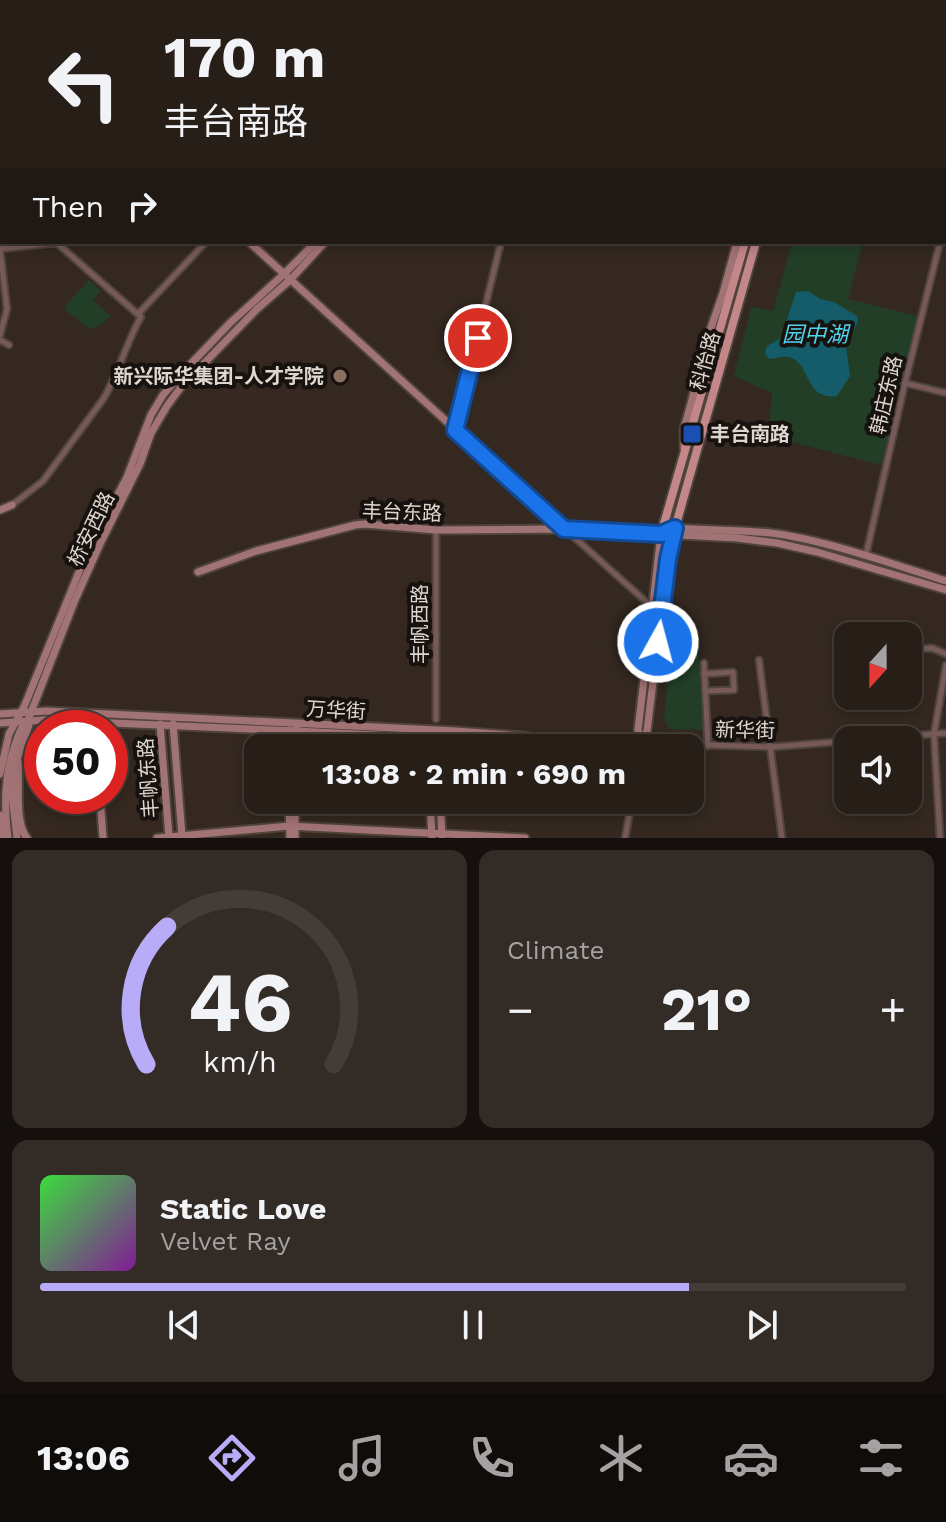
<!DOCTYPE html>
<html lang="en">
<head>
<meta charset="utf-8">
<style>
  :root { --surface:#271e18; --page:#332b25; --text:#f1f3f6; --muted:#a4a2a2; --line:#433c37; --accent:#b8abf7 }
  body { margin:0; font-family:"Work Sans","Noto Sans SC",sans-serif; background:var(--page); color:var(--text); height:100vh; display:flex; flex-direction:column; font-size:30px; white-space:nowrap }
  * { box-sizing:border-box; margin:0 }
  p { font-size:26px; color:var(--muted) }
  .icon { flex:none; width:44px; height:44px; fill:none; stroke:currentColor; stroke-width:2; stroke-linecap:round; stroke-linejoin:round }
  .map { position:relative; height:838px; overflow:hidden }
  .drawer { display:flex; flex-direction:column; gap:12px; padding:12px; background:#15100d; flex:1 }
  .drawer>* { flex:none }
  .guide { position:absolute; left:0px; top:0px; width:946px; height:244px; box-shadow:0 4px 12px #0003,0 0 0 2px var(--line); background:#271e18; color:var(--text); overflow:hidden }
  .needle { width:52px; rotate:201deg }
  .tools { position:absolute; left:834px; top:622px; display:grid; gap:16px }
  .tools a { display:grid; place-items:center; width:88px; height:88px; border-radius:16px; background:var(--surface); box-shadow:0 4px 12px #0003,0 0 0 2px var(--line); font-size:40px }
  .speed { position:absolute; left:24px; top:710px; display:flex; gap:16px; font-size:40px; font-weight:700; text-align:center }
  .speed>* { display:grid; place-content:center; width:104px; height:104px; border-radius:50%; background:var(--surface); box-shadow:0 4px 12px #0003,0 0 0 2px var(--line); line-height:1 }
  .speed .limit { border:12px solid #d22; background:#fff; color:#111 }
  .pin { position:absolute; display:grid; place-items:center; width:68px; height:68px; color:#fff; margin:-34px; border:4px solid #fff; border-radius:50%; box-shadow:0 2px 8px #0007 }
  .me { position:absolute; width:88px; margin:-44px; rotate:7deg; stroke-linejoin:round; filter:drop-shadow(0 0 6px #0008) }
  .turn { display:flex; align-items:center; gap:28px; height:168px; padding:0 32px; font-size:36px }
  .turn .icon { width:104px; height:104px; stroke-width:2.5 }
  .turn b { display:block; font-size:56px; line-height:68px }
  .then { display:flex; align-items:center; height:76px; padding:0 32px; background:#0003; gap:16px; font-size:30px }
  .big { font-size:60px; font-weight:700; line-height:1.1 }
  .drawer .widget { flex:1; display:flex; flex-direction:column; justify-content:center; gap:12px; min-width:0; padding:0 28px; border-radius:16px; background:var(--page) }
  .drawer .dial { align-items:center; gap:0 }
  .dial svg { height:208px; overflow:visible; fill:none; stroke:var(--line); stroke-width:7; stroke-linecap:round; text-anchor:middle }
  .dial text { fill:var(--text); stroke:none }
  .song { display:flex; align-items:center; gap:24px }
  .cover { width:96px; height:96px; border-radius:12px; background:linear-gradient(135deg,hsl(120 70% 55%),hsl(290 70% 35%)) }
  .played { height:8px; border-radius:4px; background:linear-gradient(90deg,var(--accent) 75%,var(--line) 75%) }
  .keys { display:flex; justify-content:space-around; direction:ltr }
  .heat { display:flex; justify-content:space-between; align-items:center; font-size:44px; direction:ltr }
  .drawer .tiles { flex:1; display:grid; gap:12px; grid-template-columns:1fr 1fr }
  .widget:last-child { grid-column:span 2 }
  .trip { position:absolute; left:244px; top:734px; width:460px; height:80px; border-radius:16px; background:var(--surface); box-shadow:0 4px 12px #0003,0 0 0 2px var(--line); font-weight:700; line-height:80px; text-align:center }
  .dock { display:flex; height:128px; justify-content:space-around; align-items:center; background:#100c0a; color:var(--muted) }
  .dock .icon { width:56px; height:56px }
  .dock .selected { color:var(--accent) }
  .dock b { font-size:36px; color:var(--text) }
  .map>svg:first-child { display:block }
</style>
</head>
<body>
<div class="map">
<svg width="946" height="838" viewBox="0 0 946 838">
  <rect width="100%" height="100%" fill="#342820"/>
  <g fill="#223e27">
    <path d="M792,242h71l-15,57 73,18 -40,148 -113,-29 4,-43 -38,-17 17,-69 22,4z"/>
    <path d="M89,280l12,11 -8,9 18,16c-26,24 -22,7 -44,-4l-2,-6z"/>
    <path d="M698,638l5,92 -35,-1v-4l-4,-5 7,-79z"/>
  </g>
  <path fill="#145c6a" d="M808,291l12,8 14,3 23,14 1,5 -5,11 -6,2 2,3 -3,10 4,29 -13,20c-33,5 -26,-34 -48,-39 -6,-1 -14,2 -20,2l-4,-6 2,-7 14,-8 15,-46z"/>
  <g fill="none" stroke-linecap="round" stroke-linejoin="round">
    <g stroke="#4f443c" stroke-width="9">
      <g id="street">
        <path d="M113,2l1,-2"/>
        <path d="M936,2l2,-2"/>
        <path d="M944,121h2"/>
        <path d="M0,249l53,-6 6,2 82,72c-15,26 -22,55 -37,81l-61,83 -31,24"/>
        <path d="M138,314l68,-72"/>
        <path d="M0,335l7,-26 -7,-60"/>
        <path d="M0,340l9,5"/>
        <path d="M905,383l41,10"/>
        <path d="M455,430l45,-184"/>
        <path d="M565,529l87,78"/>
        <path d="M866,555l39,-172 35,-141"/>
        <path d="M914,649l18,-1 14,6"/>
        <path d="M759,660l23,178"/>
        <path d="M704,663l4,83"/>
        <path d="M704,674l29,-2 1,18 -29,1"/>
        <path d="M436,719v-189"/>
        <path d="M859,740l87,-7"/>
        <path d="M641,748l1,-5 130,4 76,-6"/>
        <path d="M625,838l7,-38"/>
        <path d="M940,838l-6,-104 12,-69"/>
      </g>
    </g>
    <g stroke="#4f443c" stroke-width="11">
      <g id="secondary">
        <path d="M65,0l1,2"/>
        <path d="M580,0l5,2"/>
        <path d="M378,2v-2"/>
        <path d="M386,2l1,-2"/>
        <path d="M706,2l1,-2"/>
        <path d="M944,212l2,1"/>
        <path d="M944,219l2,1"/>
        <path d="M249,242l315,286"/>
        <path d="M684,448v-19l16,-59 3,-19 20,-58 14,-51"/>
        <path d="M0,510l12,-5"/>
        <path d="M671,529l4,-1c37,3 74,1 110,7 55,10 108,29 161,46"/>
        <path d="M198,572l58,-21 99,-26 10,-1 71,6 128,-1 173,9 40,5 40,9 129,38"/>
        <path d="M0,714l47,-3 409,20 66,5 78,11 42,-4"/>
        <path d="M0,723l44,-3 253,11 217,11 47,6"/>
        <path d="M160,724l9,113"/>
        <path d="M173,724l9,112"/>
        <path d="M642,743l-4,-13 23,-196"/>
        <path d="M642,744l5,-13 21,-172 5,-24"/>
        <path d="M290,748v-18"/>
        <path d="M297,748v-22"/>
        <path d="M18,762c2,20 -4,61 9,76"/>
        <path d="M0,774l9,-40 15,-27 68,-167 13,-27 10,-13 12,-23 24,-62 12,-20 23,-26 44,-46 54,-49 32,-32"/>
        <path d="M100,796l3,42"/>
        <path d="M289,800l1,38"/>
        <path d="M295,800v38"/>
        <path d="M430,800l2,38"/>
        <path d="M440,800l2,36"/>
        <path d="M0,815l3,23"/>
        <path d="M8,838c-4,-34 -4,-64 8,-96 3,-8 5,-16 12,-22l47,-120 25,-56 40,-80 11,-31 16,-27 14,-19 76,-78 33,-29 35,-38"/>
        <path d="M17,838l-5,-43 2,-27 15,-43 -1,-5"/>
        <path d="M157,838l132,-12 236,12"/>
      </g>
    </g>
    <g stroke="#4f443c" stroke-width="12">
      <g id="primary">
        <path d="M293,0l5,2"/>
        <path d="M326,0l6,2"/>
        <path d="M815,2l1,-2"/>
        <path d="M828,2v-2"/>
        <path d="M661,534l84,-292"/>
        <path d="M673,535l83,-293"/>
      </g>
    </g>
    <use href="#street" stroke="#77595a" stroke-width="5"/>
    <use href="#secondary" stroke="#a27375" stroke-width="7"/>
    <use href="#primary" stroke="#c38689" stroke-width="8"/>
  </g>
  <g fill="none" stroke-linecap="round" stroke-linejoin="round">
    <g stroke="#114b97" stroke-width="20">
      <path id="route" d="M478,338l-23,92 109,99 97,5 14,-6 -7,31 -10,83"/>
    </g>
    <use href="#route" stroke="#1a73e8" stroke-width="14"/>
  </g>
  <circle fill="#8d6e63" stroke="#17120e" stroke-width="3" cx="340" cy="376" r="8"/>
  <rect fill="#1a4fb4" stroke="#17120e" stroke-width="3" x="682" y="424" width="20" height="20" rx="4"/>
  <g text-anchor="middle" dominant-baseline="central" stroke-width="8" stroke-linejoin="round" paint-order="stroke">
    <g font-size="20" fill="#ded6d0" stroke="#17120e">
      <text transform="translate(705 361) rotate(-74)">科怡路</text>
      <text transform="translate(886 395) rotate(-77)">韩庄东路</text>
      <text transform="translate(402 512) rotate(2)">丰台东路</text>
      <text transform="translate(91 529) rotate(-64)">桥安西路</text>
      <text transform="translate(420 624) rotate(-90)">丰帆西路</text>
      <text transform="translate(336 710) rotate(3)">万华街</text>
      <text transform="translate(745 730) rotate(1)">新华街</text>
      <text transform="translate(148 778) rotate(-94)">丰帆东路</text>
    </g>
    <g font-size="20" font-weight="bold" fill="#ded6d0" stroke="#17120e" text-anchor="end">
      <text x="324" y="376">新兴际华集团-人才学院</text>
      <text x="710" y="434" text-anchor="start">丰台南路</text>
    </g>
    <g font-size="22" font-style="italic" fill="#51d3ee" stroke="#17120e">
      <text x="815" y="334">园中湖</text>
    </g>
  </g>
</svg>
<div class="tools">
<a><svg class="needle" viewBox="-14 -14 28 28"><path d="M0-13l5 13h-10z" fill="#e53935"/><path d="M0 13l5-13h-10z" fill="#a4a2a2"/></svg></a>
<a><svg class="icon" aria-label="sound" viewBox="0 0 24 24"><path d="M4 9h4l5-4v14l-5-4H4zM17 9q2 3 0 6"/></svg></a>
</div>
<div class="speed"><div class="limit">50</div></div>
<div class="pin" style="left:478px;top:338px;background:#d93025"><svg class="icon" aria-label="arrive" viewBox="0 0 24 24"><path d="M6 21V4h12l-3 4 3 4H6"/></svg></div>
<svg class="me" style="left:658px;top:642px" viewBox="-20 -20 40 40"><circle r="17" fill="#1a73e8" stroke="#fff" stroke-width="3"/><path d="M0-11L8 9 0 5-8 9z" fill="#fff"/></svg>
<div class="trip">13:08 · 2 min · 690 m</div>
<div class="guide">
<div class="turn"><svg class="icon" aria-label="left" viewBox="0 0 24 24"><path d="M17 20v-9H6M10 6l-5 5 5 5"/></svg><div><b>170 m</b>丰台南路</div></div>
<div class="then">Then<svg class="icon" aria-label="right" viewBox="0 0 24 24"><path d="M7 20v-9h11M14 6l5 5-5 5"/></svg></div>
</div>
</div>
<section class="drawer">
<div class="tiles">
<div class="widget dial"><svg viewBox="0 0 100 80">
<path d="M14 69A42 42 0 1 1 86 69"/>
<path d="M14 69A42 42 0 0 1 22 16" stroke="#b8abf7"/>
<text x="50" y="56" font-size="32" font-weight="700">46</text>
<text x="50" y="72" font-size="11">km/h</text>
</svg></div>
<div class="widget"><p>Climate</p>
<div class="heat"><a>−</a><b class="big">21°</b><a>+</a></div>
</div>
<div class="widget">
<div class="song"><i class="cover"></i><div><b>Static Love</b><p>Velvet Ray</p></div></div>
<div class="played"></div>
<div class="keys"><svg class="icon" aria-label="previous" viewBox="0 0 24 24"><path d="M18 5L8 12l10 7zM5 5v14"/></svg><svg class="icon" aria-label="pause" viewBox="0 0 24 24"><path d="M8 5v14M16 5v14"/></svg><svg class="icon" aria-label="next" viewBox="0 0 24 24"><path d="M6 5l10 7-10 7zM19 5v14"/></svg></div>
</div>
</div>
</section>
<nav class="dock">
<b>13:06</b>
<svg class="icon selected" aria-label="directions" viewBox="0 0 24 24"><path d="M12 3l9 9-9 9-9-9zM9 14v-3h6M13 9l2 2-2 2"/></svg>
<svg class="icon" aria-label="music" viewBox="0 0 24 24"><path d="M9 18V5l10-2v13"/><circle cx="6" cy="18" r="3"/><circle cx="16" cy="16" r="3"/></svg>
<svg class="icon" aria-label="phone" viewBox="0 0 24 24"><path d="M5 4h4l2 5-3 2q2 4 5 5l2-3 5 2v4C11 20 4 13 5 4z"/></svg>
<svg class="icon" aria-label="climate" viewBox="0 0 24 24"><path d="M12 3v18M4 7l16 10M4 17L20 7"/></svg>
<svg class="icon" aria-label="car" viewBox="0 0 24 24"><path d="M5 17H2v-5l4-1 3-4h7l3 4 3 1v5h-3M9 17h6M6 11h13"/><circle cx="7" cy="17" r="2"/><circle cx="17" cy="17" r="2"/></svg>
<svg class="icon" aria-label="filters" viewBox="0 0 24 24"><path d="M4 7h16M4 17h16"/><circle cx="9" cy="7" r="2"/><circle cx="15" cy="17" r="2"/></svg>
</nav>
</body>
</html>
